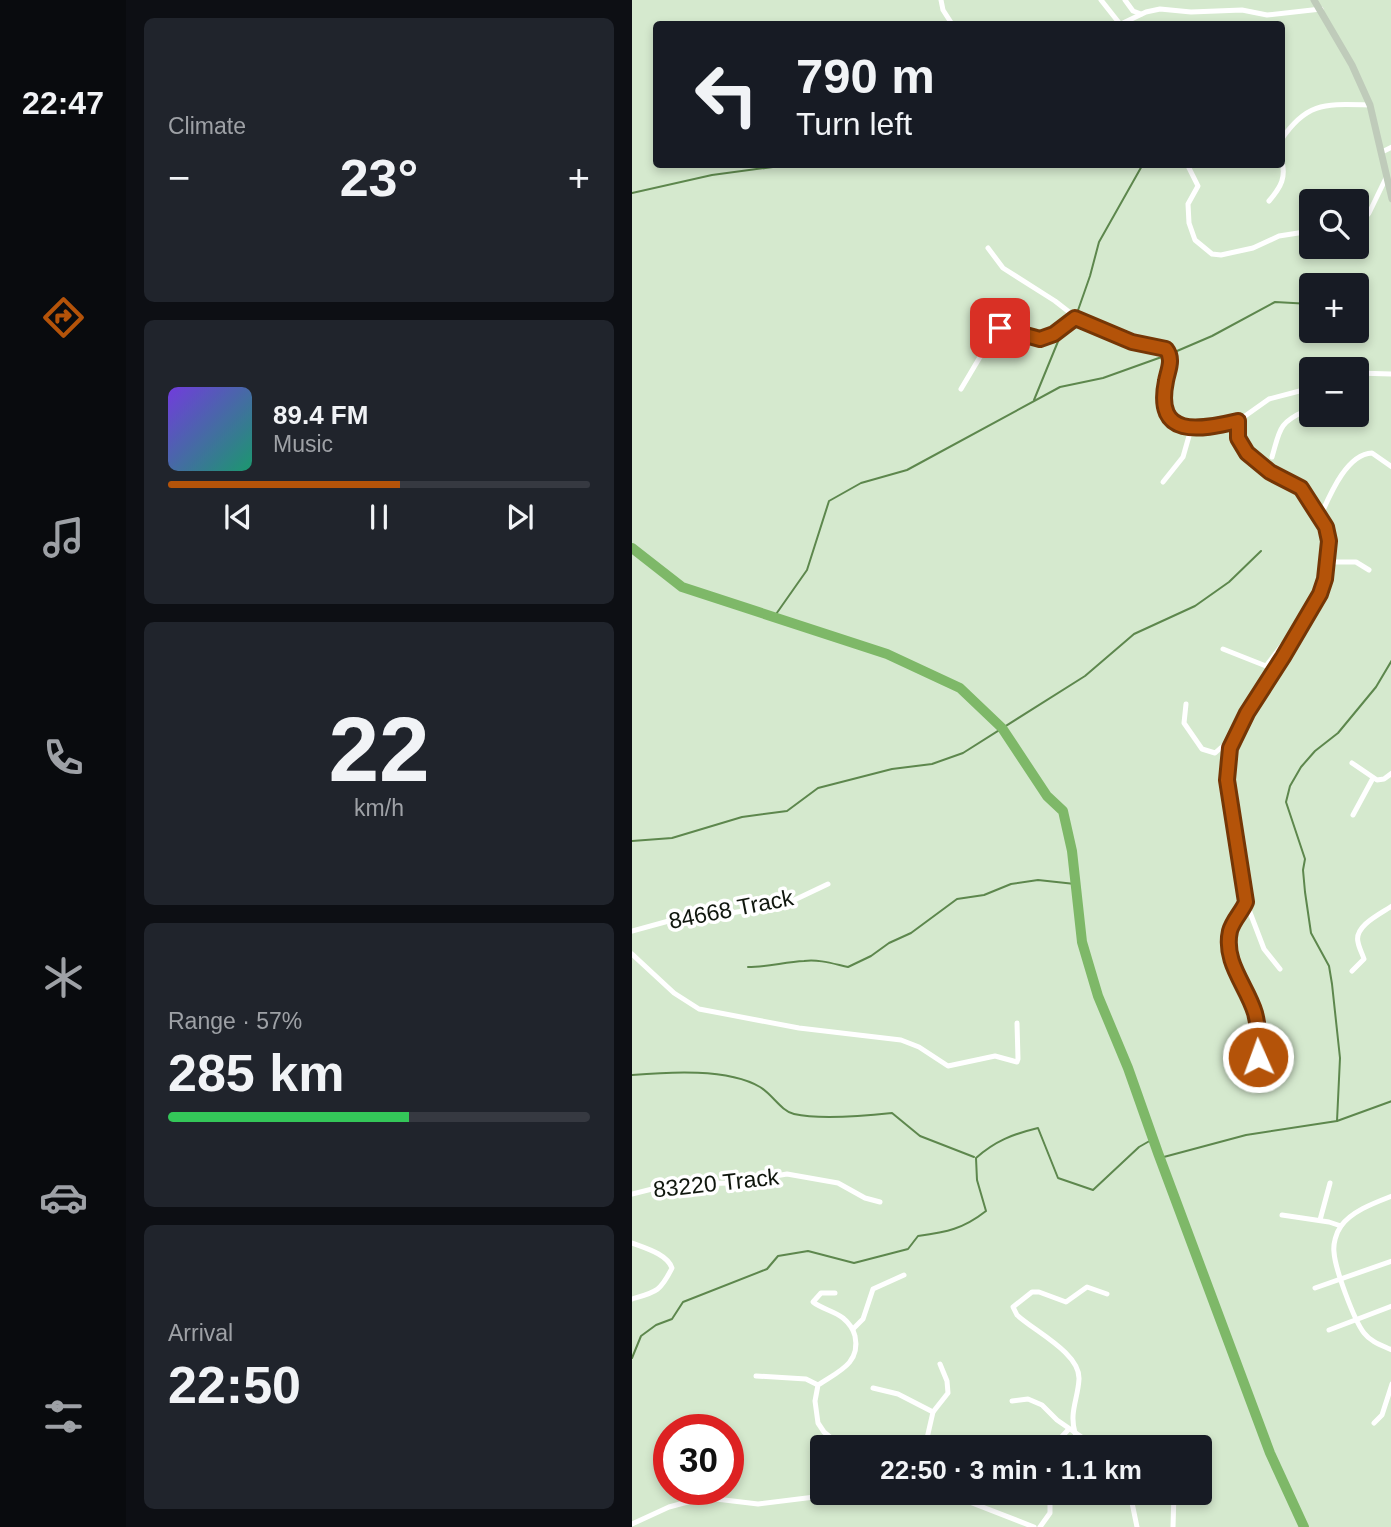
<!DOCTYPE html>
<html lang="en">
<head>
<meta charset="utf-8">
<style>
  :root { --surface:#171b24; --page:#20242c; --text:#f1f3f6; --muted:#9ea1a6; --line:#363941; --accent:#b45309 }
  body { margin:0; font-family:Arial,sans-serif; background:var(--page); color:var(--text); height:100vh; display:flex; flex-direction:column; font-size:26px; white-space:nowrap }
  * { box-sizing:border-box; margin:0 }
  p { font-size:23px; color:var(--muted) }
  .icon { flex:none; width:38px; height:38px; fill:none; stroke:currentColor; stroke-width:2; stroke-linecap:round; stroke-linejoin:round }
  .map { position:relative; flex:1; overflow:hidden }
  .details { display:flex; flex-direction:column; gap:18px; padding:18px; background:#0d0f14; width:506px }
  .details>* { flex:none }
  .top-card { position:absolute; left:21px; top:21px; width:632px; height:147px; border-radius:7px; box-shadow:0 4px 10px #0003; background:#171b24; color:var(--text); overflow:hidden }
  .buttons { position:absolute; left:667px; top:189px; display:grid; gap:14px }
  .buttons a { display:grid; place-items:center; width:70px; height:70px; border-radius:7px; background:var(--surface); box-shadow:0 4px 10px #0003; font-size:35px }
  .speed { position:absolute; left:21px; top:1414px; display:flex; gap:14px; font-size:35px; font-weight:700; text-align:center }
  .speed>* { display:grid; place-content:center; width:91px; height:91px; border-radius:50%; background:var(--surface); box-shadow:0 4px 10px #0003; line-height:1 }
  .speed .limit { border:10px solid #d22; background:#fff; color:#111 }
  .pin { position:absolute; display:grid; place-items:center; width:60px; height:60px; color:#fff; margin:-30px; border-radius:14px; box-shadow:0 4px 10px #0006 }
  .me { position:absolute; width:77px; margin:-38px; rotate:358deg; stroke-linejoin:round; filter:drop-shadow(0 0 5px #0008) }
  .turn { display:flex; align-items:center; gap:24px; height:147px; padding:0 28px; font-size:32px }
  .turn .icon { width:91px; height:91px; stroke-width:2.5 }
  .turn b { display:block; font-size:49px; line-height:60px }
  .big { font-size:52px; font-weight:700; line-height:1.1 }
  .details .card { flex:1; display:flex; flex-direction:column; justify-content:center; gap:10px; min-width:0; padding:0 24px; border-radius:10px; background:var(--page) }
  .details .dial { align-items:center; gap:0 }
  .dial b { font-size:91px; line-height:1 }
  .song { display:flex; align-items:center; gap:21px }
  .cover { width:84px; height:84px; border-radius:10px; background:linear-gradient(135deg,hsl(260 70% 55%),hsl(160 70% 35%)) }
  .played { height:7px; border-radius:4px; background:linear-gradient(90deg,var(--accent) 55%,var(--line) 55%) }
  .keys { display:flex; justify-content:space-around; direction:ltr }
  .heat { display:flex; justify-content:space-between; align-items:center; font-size:38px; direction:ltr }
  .charge { height:10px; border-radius:5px; background:linear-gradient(90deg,#34c759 57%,var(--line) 0) }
  .trip { position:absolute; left:178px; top:1435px; width:402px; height:70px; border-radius:7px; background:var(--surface); box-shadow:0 4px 10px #0003; font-weight:700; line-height:70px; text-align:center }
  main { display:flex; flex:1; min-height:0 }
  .menu { display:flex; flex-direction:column; width:126px; justify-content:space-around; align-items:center; background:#090b0e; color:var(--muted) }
  .menu .icon { width:49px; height:49px }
  .menu .current { color:var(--accent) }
  .menu b { font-size:32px; color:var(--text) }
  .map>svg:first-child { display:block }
</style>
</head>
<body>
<main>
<nav class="menu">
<b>22:47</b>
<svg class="icon current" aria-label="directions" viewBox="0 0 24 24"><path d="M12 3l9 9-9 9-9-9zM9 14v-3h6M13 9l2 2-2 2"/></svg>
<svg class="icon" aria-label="music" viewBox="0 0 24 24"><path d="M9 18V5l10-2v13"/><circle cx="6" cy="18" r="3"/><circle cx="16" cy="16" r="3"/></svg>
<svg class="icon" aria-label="phone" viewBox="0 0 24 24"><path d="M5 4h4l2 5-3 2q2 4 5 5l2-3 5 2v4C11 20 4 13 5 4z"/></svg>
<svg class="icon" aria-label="climate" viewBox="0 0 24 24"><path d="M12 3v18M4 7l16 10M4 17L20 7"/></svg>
<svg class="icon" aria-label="car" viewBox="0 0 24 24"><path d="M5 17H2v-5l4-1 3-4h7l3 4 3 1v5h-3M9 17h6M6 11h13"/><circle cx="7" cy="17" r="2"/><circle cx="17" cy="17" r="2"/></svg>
<svg class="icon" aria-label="filters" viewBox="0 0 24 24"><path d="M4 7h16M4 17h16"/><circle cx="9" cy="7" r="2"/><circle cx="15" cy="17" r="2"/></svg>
</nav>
<section class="details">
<div class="card"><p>Climate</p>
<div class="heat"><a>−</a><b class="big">23°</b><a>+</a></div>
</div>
<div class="card">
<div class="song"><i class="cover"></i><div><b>89.4 FM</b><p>Music</p></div></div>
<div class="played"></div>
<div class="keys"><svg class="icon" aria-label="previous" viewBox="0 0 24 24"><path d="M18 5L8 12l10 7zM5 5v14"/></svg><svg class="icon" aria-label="pause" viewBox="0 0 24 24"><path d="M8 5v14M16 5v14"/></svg><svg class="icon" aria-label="next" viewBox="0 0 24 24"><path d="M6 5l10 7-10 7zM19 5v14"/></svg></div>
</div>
<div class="card dial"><b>22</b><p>km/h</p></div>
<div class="card"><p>Range · 57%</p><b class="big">285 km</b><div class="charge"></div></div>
<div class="card"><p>Arrival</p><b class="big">22:50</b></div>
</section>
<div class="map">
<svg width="760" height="1527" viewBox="0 0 760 1527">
  <rect width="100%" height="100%" fill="#d5e9ce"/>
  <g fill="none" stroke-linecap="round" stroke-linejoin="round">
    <g stroke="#5d874d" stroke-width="2">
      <path d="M0,193l80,-18 83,-11"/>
      <path d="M444,316l14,-40 9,-34 44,-78"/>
      <path d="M402,400l25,-61 9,-13"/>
      <path d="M142,617l33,-47 22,-69 32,-18 46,-13 153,-83 43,-9 67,-24 42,-18 63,-34 36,2"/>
      <path d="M0,841l40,-3 70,-21 45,-6 31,-23 74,-19 40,-5 31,-11 122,-77 49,-42 61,-28 34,-24 32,-31"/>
      <path d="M116,967c19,0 37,-5 56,-6 15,-2 30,3 44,6l23,-11 18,-13 22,-10 46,-34 27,-4 27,-11 27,-4 37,4"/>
      <path d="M0,1075c36,-3 96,-7 128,12 12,7 21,24 34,27 26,6 70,2 98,-1l28,23 54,21"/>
      <path d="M705,1121l3,-63 -8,-74 -3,-18 -18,-33 -6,-41 -2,-22 2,-11 -19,-57 4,-16 11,-19 14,-16 23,-18 38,-46 16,-27"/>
      <path d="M528,1158l86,-23 91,-14 55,-20"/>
      <path d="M0,1358l9,-22 15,-11 16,-6 11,-17 84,-33 11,-13 30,-5 46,12 54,-14 10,-13c29,-4 45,-7 68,-25l-9,-31 -1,-22c19,-17 37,-24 62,-30l20,50 35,12 46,-43 14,-8"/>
    </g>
    <path stroke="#7eb868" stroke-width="10" d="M0,548l50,39 205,67 73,34 42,40 45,68 16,15 9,40 10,91 16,54 30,72 30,85 112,300 34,74"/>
    <g stroke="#fff" stroke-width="5">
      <path d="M309,0l2,10 9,14"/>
      <path d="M469,0l19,24"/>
      <path d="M493,0l8,11 8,3"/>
      <path d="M489,24l25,-12 14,-3 31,3 51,-2 25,5 54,-6"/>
      <path d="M649,140c26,-39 45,-36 89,-35"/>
      <path d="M750,152l10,-5"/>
      <path d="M555,164l11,22 -10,18 1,19 6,17 17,14 9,1 32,-7 26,-12 32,-5"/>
      <path d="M637,201c12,-14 18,-24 12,-43"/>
      <path d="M724,228l13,-15 17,-35"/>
      <path d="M356,248l15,20 52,33 27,21 63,24 21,4c8,9 3,20 0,31 -12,58 34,49 72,40"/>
      <path d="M724,373l36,1"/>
      <path d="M329,389l35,-59c17,-6 33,14 50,8 10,-4 20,-14 29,-20"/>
      <path d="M674,410l2,8 5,3 18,-6"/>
      <path d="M640,457c8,-27 6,-34 33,-46l6,-13"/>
      <path d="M531,482l20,-25 8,-28"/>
      <path d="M688,517c9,-20 26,-63 52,-64l20,14"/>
      <path d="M694,562h30l13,8"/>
      <path d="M591,649l43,17 31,-40"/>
      <path d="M554,704l-2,19 18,26 13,4 17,-15"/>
      <path d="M720,763l25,17 7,-1 8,-6"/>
      <path d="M721,815l20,-37"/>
      <path d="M614,902l18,47 16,20"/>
      <path d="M0,931l44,-12 44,-4 68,-12 40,-19"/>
      <path d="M0,954l42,39 25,16 100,19 102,12 18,7 29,19 47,-10 22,6 1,-3 -1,-36"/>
      <path d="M720,971l12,-12c-2,-6 -5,-11 -6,-17 -4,-16 22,-28 34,-36"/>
      <path d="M626,1057c1,-14 1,-29 -3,-44 -8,-27 -33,-51 -25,-82 3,-11 12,-19 16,-29 -4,-23 -7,-46 -10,-70 -5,-39 -15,-63 1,-101l83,-137 5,-15 4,-38 -4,-14 -24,-39 -31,-16 -22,-19 -10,-16v-16l31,-22 42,-11"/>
      <path d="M0,1194l40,-10 62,-1 53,-9 51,9 27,15 15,4"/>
      <path d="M760,1196c-18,7 -40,15 -51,30 -5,7 -8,18 -7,26 1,17 20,68 30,81 7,9 17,12 28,17"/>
      <path d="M650,1215l47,7 12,4"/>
      <path d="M688,1220l10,-37"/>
      <path d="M0,1243c13,5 35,11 40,25 -12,24 -16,24 -40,31"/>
      <path d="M683,1288l77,-27"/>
      <path d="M203,1293h-14l-8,9c9,7 21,9 30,16 6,5 10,10 12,18 6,28 -18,36 -37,49l-3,16 3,22 6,9 18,15"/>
      <path d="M221,1329l10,-10 10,-30 31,-14"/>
      <path d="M697,1330l63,-24"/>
      <path d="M124,1376l50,3 12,6"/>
      <path d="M241,1388l25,6 35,18"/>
      <path d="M380,1401l16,-2 14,6 15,15 39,27"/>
      <path d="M742,1423l8,-8 10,-31"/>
      <path d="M53,1430l2,-11"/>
      <path d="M443,1433c-6,-21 3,-34 4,-54 1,-26 -45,-48 -62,-64l-4,-8 19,-15h7l27,10 21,-15 20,7"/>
      <path d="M293,1447l8,-35 15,-19 -1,-12 -7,-17"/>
      <path d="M420,1447l17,-18"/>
      <path d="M292,1493l43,8 67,26"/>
      <path d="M498,1493l7,34"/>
      <path d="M0,1524l37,-17 26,-7 21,-1 42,5 89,-11"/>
      <path d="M408,1527l10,-14v-20"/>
      <path d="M541,1527l1,-34"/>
    </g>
    <path stroke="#bfcbba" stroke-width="7" d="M682,0l38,65 18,40 22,94"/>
  </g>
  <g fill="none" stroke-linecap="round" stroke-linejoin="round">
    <g stroke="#753606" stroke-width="18">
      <path id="route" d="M368,328l40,11 14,-5 21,-16 57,24 34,7c8,10 2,21 0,32 -12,58 34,49 72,40v17l9,15 23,19 31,16 25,39 3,14 -4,38 -5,15 -37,63 -36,56 -17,35 -3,32 19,122c-4,10 -13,18 -16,29 -7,31 17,55 25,82 4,15 4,30 3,44"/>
    </g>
    <use href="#route" stroke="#b45309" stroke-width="12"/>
  </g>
  <g text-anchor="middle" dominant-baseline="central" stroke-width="7" stroke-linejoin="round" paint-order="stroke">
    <g font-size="23" fill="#0f160d" stroke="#fff">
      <text transform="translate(99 909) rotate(-11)">84668 Track</text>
      <text transform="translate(84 1183) rotate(-6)">83220 Track</text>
    </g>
  </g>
</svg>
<div class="buttons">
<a><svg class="icon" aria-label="search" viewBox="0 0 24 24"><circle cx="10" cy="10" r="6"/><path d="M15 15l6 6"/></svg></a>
<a>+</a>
<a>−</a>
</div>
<div class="speed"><div class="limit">30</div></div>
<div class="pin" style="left:368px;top:328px;background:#d93025"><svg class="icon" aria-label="arrive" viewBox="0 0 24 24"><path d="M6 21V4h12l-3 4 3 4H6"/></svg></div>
<svg class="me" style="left:626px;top:1057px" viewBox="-20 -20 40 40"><circle r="17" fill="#b45309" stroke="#fff" stroke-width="3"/><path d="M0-11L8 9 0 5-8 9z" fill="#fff"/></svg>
<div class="trip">22:50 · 3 min · 1.1 km</div>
<div class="top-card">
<div class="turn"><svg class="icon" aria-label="left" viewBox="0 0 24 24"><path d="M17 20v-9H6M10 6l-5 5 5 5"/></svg><div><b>790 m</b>Turn left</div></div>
</div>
</div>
</main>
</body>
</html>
